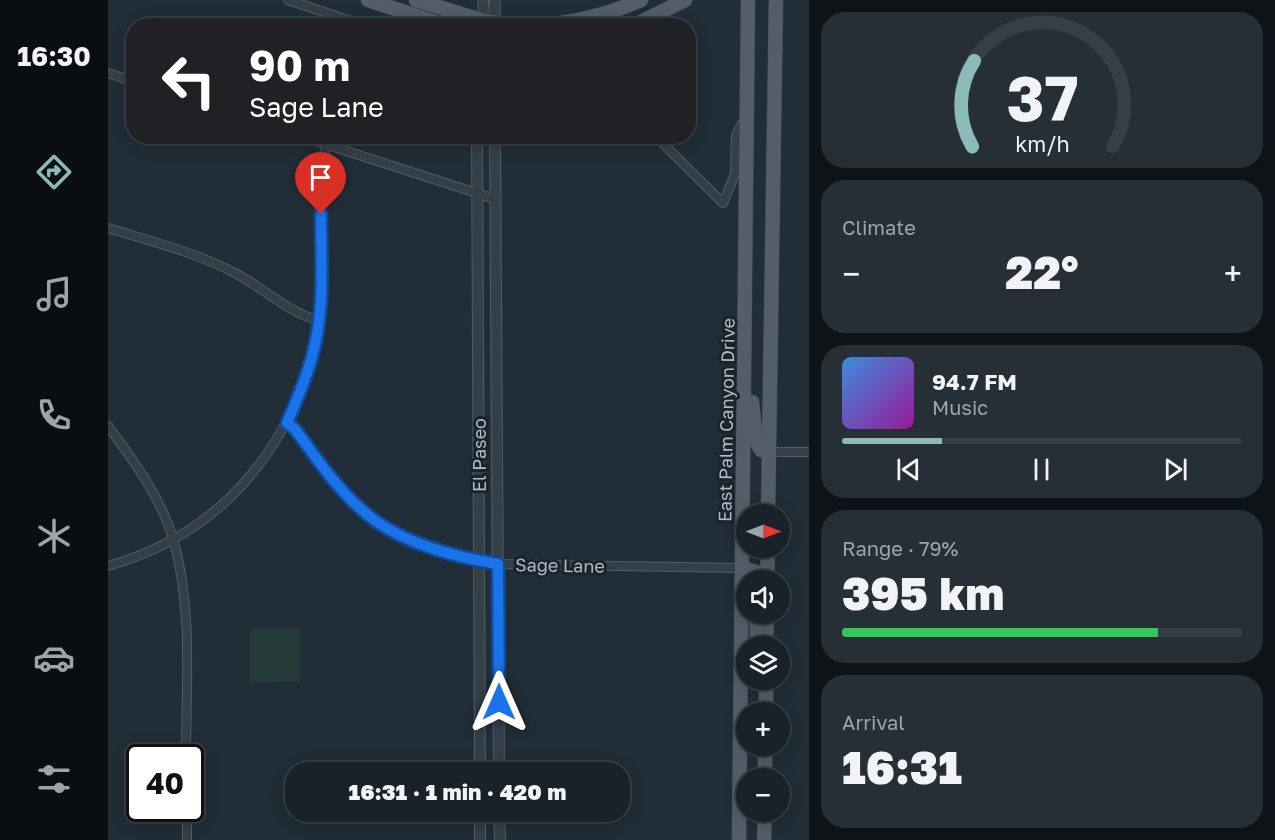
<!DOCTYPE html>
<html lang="en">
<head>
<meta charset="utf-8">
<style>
  :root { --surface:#192229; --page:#262f35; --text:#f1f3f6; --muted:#9fa4a8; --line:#373f46; --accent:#8bbbb9 }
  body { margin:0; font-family:"Golos Text",sans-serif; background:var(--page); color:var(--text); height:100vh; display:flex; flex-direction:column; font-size:22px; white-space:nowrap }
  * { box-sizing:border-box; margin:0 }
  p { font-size:20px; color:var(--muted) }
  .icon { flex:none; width:33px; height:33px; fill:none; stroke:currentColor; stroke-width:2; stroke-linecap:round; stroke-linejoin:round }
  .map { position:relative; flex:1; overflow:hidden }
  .details { display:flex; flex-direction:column; gap:12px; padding:12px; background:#0e1317; width:466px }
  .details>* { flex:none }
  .hud { position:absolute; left:18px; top:18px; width:570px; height:126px; border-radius:24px; box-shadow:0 3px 15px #0003,0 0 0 2px var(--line); background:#202124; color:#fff; overflow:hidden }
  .needle { width:39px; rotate:90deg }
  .tools { position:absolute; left:628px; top:504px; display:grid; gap:12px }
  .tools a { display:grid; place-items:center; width:54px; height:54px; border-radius:50%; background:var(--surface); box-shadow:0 3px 15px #0003,0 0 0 2px var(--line); font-size:30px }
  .speed { position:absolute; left:18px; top:744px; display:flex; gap:12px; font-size:30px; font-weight:700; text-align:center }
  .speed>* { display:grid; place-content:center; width:78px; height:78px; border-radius:50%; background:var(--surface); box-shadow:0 3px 15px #0003,0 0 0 2px var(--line); line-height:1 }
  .speed .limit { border:3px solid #111; border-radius:9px; background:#fff; color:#111 }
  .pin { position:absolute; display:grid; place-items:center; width:51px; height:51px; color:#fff; margin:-62px -26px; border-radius:50% 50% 50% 0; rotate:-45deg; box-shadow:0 0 6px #0007 }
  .pin .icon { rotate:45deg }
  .me { position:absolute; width:66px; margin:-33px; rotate:0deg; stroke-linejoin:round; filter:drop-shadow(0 0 4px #0008) }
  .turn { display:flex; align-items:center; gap:21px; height:126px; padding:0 24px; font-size:27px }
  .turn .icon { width:78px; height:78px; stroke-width:2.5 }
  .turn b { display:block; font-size:42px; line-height:51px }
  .big { font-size:45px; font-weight:800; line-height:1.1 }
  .details .card { flex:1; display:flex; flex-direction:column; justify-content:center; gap:9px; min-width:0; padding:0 21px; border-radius:24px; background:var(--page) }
  .details .dial { align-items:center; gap:0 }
  .dial svg { height:156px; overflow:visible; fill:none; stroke:var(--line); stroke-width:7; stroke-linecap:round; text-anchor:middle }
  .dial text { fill:var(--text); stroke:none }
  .song { display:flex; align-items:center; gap:18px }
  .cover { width:72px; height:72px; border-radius:9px; background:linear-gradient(135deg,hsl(210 70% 55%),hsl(300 70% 35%)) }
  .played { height:6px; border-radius:3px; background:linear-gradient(90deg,var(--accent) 25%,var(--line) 25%) }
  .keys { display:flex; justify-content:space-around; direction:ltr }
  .heat { display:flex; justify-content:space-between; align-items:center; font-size:33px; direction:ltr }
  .charge { height:9px; border-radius:4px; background:linear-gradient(90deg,#34c759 79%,var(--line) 0) }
  .trip { position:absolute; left:177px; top:762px; width:345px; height:60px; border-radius:24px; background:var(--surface); box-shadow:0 3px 15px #0003,0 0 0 2px var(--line); font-weight:800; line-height:60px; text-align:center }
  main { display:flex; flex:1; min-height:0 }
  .menu { display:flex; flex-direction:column; width:108px; justify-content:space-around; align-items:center; background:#0a0e10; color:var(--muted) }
  .menu .icon { width:42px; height:42px }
  .menu .on { color:var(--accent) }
  .menu b { font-size:27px; color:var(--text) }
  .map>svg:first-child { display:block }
</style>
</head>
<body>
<main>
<nav class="menu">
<b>16:30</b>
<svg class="icon on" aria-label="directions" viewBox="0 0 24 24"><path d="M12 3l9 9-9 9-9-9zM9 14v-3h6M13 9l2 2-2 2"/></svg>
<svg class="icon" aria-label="music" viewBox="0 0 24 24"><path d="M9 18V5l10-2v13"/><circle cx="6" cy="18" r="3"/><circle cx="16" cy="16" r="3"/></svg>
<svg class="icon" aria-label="phone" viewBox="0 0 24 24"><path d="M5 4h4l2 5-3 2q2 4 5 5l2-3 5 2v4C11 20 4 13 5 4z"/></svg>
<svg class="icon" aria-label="climate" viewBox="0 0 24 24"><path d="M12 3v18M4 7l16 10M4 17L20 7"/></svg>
<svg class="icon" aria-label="car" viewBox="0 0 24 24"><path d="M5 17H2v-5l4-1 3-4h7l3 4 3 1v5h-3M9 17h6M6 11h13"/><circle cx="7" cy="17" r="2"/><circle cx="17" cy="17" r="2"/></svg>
<svg class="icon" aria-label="filters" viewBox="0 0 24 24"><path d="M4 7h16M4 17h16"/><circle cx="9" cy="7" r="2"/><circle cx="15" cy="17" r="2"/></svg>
</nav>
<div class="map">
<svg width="701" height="840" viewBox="0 0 701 840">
  <rect width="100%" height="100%" fill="#212e37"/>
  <path fill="#243b39" d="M142,628h50v54l-50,1z"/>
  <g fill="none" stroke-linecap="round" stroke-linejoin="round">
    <g stroke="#525d66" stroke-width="10">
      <g id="minor">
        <path d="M180,0l78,26"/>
        <path d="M0,73l26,9"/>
        <path d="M192,136l195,63"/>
        <path d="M547,136l68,67 12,-29 1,-39 9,-17"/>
        <path d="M0,228c42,13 87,24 127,45 30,16 51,38 84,48"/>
        <path d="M179,423l8,6c24,33 47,69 82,93 34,24 80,35 121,42l244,4"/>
        <path d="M0,426c26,35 54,73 66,116 19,69 12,144 12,216"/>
        <path d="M661,452h40"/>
        <path d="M0,566c97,-27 166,-96 198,-191 6,-19 12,-38 14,-57 4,-56 -7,-121 6,-173"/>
        <path d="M79,808v32"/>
      </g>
    </g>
    <g stroke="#525d66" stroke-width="12">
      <g id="tertiary">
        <path d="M375,0l2,26"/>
        <path d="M386,26l1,-26"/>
        <path d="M369,136l3,636"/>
        <path d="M387,136l4,636"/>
        <path d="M372,812v28"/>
        <path d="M391,812l1,28"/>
      </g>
    </g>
    <g stroke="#414b54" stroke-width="15">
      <g id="primary">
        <path d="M260,0l79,26"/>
        <path d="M308,0l68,21 40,5"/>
        <path d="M421,26c39,-2 76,-10 112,-26"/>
        <path d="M525,26l52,-26"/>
        <path d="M644,402l4,39 5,9 8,2"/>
        <path d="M660,514l8,-514"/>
        <path d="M634,568l14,4 1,8"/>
        <path d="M659,580l1,-32"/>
        <path d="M649,646v-32"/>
        <path d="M658,646l1,-32"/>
        <path d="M658,712v-32"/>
        <path d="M657,778v-32"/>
        <path d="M631,840l9,-840"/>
        <path d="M656,840l1,-28"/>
      </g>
    </g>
    <use href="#minor" stroke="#353f48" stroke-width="8"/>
    <use href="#tertiary" stroke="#353f48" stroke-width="10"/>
    <use href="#primary" stroke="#535e68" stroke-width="14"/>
  </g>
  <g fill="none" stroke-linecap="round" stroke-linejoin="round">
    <g stroke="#114b97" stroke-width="15">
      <path id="route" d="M213,214c0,46 4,94 -8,139 -6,24 -16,47 -26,70l8,6c24,33 48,69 82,93 35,24 80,35 121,42l1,138"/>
    </g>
    <use href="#route" stroke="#1a73e8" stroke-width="10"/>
  </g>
  <g text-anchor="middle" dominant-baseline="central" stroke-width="6" stroke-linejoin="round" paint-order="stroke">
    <g font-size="18" fill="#afbac4" stroke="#1a242d">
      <text transform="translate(618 420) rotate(-89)">East Palm Canyon Drive</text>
      <text transform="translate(371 455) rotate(-90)">El Paseo</text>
      <text transform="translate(452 565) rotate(1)">Sage Lane</text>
    </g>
  </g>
</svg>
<div class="tools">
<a><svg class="needle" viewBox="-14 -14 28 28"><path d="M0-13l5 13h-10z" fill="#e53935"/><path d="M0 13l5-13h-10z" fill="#9fa4a8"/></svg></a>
<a><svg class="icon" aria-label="sound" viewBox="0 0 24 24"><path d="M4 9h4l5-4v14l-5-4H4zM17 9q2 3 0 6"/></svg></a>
<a><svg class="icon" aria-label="layers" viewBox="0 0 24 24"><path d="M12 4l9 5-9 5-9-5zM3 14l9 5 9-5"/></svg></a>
<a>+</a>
<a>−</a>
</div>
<div class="speed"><div class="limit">40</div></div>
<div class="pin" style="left:213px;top:214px;background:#d93025"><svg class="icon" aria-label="arrive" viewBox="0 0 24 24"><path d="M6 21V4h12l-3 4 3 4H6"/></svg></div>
<svg class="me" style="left:391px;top:702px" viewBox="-20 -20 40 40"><path d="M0-17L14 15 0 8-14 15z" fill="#1a73e8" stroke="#fff" stroke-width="4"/></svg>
<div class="trip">16:31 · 1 min · 420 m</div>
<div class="hud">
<div class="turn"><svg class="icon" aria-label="left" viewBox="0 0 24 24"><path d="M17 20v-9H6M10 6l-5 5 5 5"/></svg><div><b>90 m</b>Sage Lane</div></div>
</div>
</div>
<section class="details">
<div class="card dial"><svg viewBox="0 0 100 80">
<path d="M14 69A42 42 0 1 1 86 69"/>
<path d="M14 69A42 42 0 0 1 15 25" stroke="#8bbbb9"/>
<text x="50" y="56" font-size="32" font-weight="700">37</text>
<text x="50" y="72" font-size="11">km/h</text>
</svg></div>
<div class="card"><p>Climate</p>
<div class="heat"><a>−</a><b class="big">22°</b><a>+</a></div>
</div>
<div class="card">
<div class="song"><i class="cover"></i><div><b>94.7 FM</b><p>Music</p></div></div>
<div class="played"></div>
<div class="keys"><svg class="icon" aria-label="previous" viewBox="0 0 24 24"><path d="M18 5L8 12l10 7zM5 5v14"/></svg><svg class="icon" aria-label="pause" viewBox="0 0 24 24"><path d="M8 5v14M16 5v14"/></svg><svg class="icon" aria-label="next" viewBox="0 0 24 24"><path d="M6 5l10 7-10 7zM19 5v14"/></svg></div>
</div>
<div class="card"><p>Range · 79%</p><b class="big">395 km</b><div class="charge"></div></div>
<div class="card"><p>Arrival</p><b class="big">16:31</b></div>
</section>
</main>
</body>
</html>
